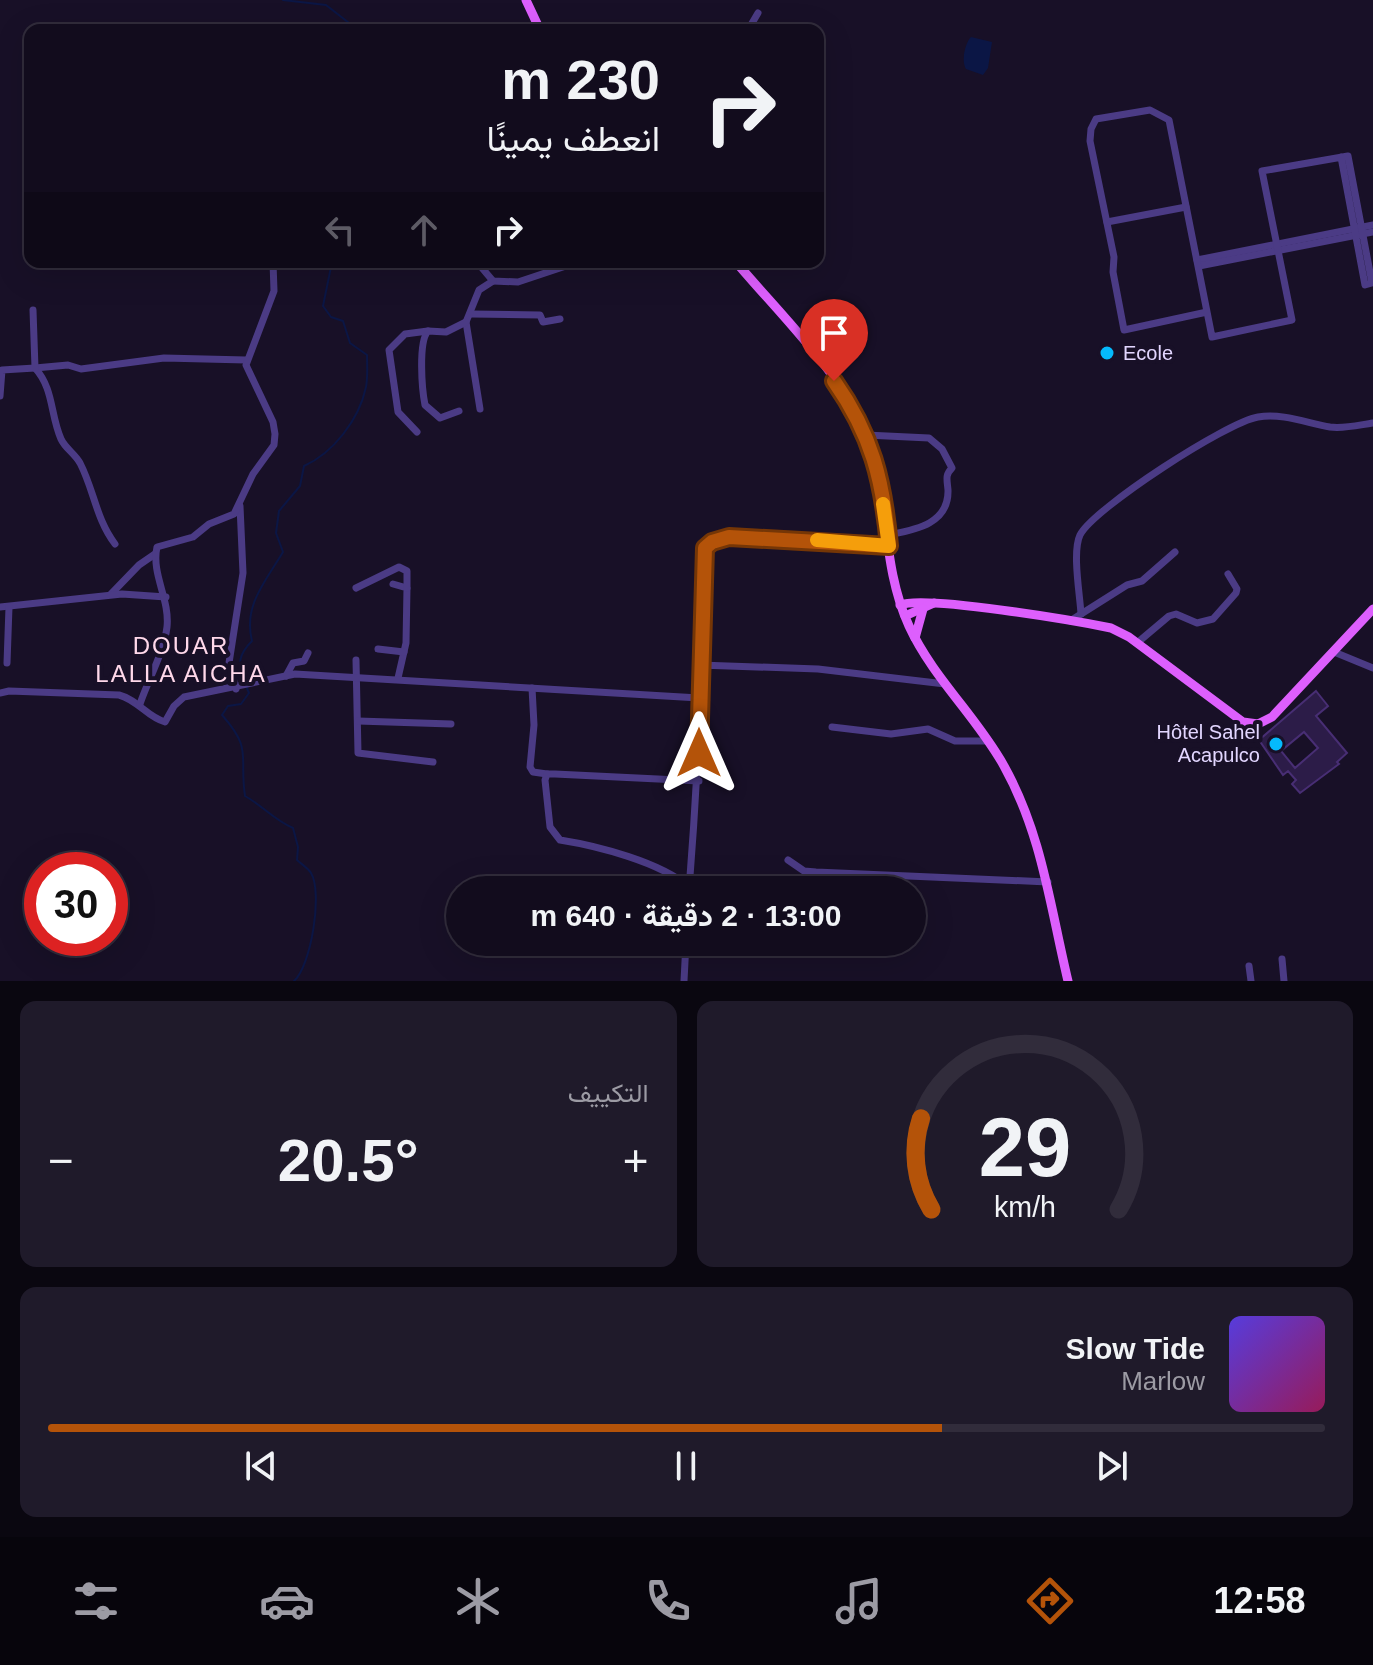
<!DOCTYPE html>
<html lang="ar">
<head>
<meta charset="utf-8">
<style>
  :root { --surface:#120c1d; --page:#1f1a2a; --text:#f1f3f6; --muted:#9c9ba4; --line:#312c3b; --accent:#b45309 }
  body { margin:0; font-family:Helvetica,Vazirmatn,sans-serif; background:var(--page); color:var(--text); direction:rtl; height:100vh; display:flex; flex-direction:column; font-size:30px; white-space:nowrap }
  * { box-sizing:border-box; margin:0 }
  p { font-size:26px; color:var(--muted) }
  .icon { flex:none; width:44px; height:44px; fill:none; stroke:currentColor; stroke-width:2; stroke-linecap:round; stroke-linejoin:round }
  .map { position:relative; height:981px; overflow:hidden; direction:ltr }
  .panel { display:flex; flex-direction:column; gap:20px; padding:20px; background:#0a0710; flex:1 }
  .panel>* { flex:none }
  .guide { position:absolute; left:24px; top:24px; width:800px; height:244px; border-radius:16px; box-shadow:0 8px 32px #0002,0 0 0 2px var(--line); direction:rtl; background:#120c1d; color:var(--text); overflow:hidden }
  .speed { position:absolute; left:24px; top:852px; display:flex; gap:16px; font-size:40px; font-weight:700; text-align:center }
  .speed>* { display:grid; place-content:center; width:104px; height:104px; border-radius:50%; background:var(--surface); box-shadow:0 8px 32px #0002,0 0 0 2px var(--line); line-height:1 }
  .speed .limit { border:12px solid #d22; background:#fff; color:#111 }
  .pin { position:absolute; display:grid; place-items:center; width:68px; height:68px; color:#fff; margin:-82px -34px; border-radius:50% 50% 50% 0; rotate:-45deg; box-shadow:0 0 8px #0007 }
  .pin .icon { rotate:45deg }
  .me { position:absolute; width:88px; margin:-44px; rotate:0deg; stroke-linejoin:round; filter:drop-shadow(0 0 6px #0008) }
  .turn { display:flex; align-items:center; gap:28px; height:168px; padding:0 32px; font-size:36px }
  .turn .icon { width:104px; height:104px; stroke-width:2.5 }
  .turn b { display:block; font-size:56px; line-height:68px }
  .lanes { display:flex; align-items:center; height:76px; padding:0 32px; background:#0003; justify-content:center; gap:40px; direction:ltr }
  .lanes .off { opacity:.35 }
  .big { font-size:60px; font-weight:700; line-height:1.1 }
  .panel .card { flex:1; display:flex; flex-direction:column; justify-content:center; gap:12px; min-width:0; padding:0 28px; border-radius:16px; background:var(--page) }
  .panel .dial { align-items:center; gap:0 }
  .dial svg { height:208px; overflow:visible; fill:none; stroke:var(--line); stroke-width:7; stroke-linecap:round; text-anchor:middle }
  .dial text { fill:var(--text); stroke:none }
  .song { display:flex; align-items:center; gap:24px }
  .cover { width:96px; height:96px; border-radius:12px; background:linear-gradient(135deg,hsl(250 70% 55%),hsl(330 70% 35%)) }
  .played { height:8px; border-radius:4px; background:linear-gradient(90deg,var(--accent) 70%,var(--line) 70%) }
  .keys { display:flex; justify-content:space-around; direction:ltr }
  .heat { display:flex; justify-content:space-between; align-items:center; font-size:44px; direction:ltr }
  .panel .tiles { flex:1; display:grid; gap:20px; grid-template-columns:1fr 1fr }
  .card:last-child { grid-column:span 2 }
  .trip { position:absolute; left:446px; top:876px; width:480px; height:80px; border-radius:40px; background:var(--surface); box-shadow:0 8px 32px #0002,0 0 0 2px var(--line); font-weight:700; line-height:80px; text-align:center; direction:rtl }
  .menu { display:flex; height:128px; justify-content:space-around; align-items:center; background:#07050c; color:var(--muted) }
  .menu .icon { width:56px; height:56px }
  .menu .selected { color:var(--accent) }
  .menu b { font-size:36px; color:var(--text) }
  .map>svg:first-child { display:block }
</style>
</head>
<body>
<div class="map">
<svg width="1373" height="981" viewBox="0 0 1373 981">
  <rect width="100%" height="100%" fill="#181027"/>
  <path fill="#0b1645" d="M971,37l21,5 -4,26 -5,7 -17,-6c-5,-8 -1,-26 5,-32z"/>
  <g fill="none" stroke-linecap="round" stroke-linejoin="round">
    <g stroke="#0b1645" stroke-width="2">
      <path d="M283,0l43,5 32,25"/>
      <path d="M244,680c-6,-17 -6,-25 8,-39 -9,-35 13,-59 31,-89l-7,-19 3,-22 21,-25 4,-20c29,-13 55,-46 62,-79 2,-10 1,-22 1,-32l-17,-12 -7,-22 -12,-4 -8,-11 9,-44"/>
      <path d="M246,686l3,7 -8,11 -13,2 -6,9c31,35 17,40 23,81 18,10 29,24 48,32l5,19 -1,13c4,4 11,8 14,13 12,20 0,93 -17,108"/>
    </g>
  </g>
  <path fill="#2c1c48" stroke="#482e74" stroke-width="2" fill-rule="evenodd" d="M1316,691l12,15 -12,10 31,37 -10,9 2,2 -39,29 -8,-9 4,-4 -8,-9 -5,4 -24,-35zM1304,732l14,16 -23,20 -14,-17z"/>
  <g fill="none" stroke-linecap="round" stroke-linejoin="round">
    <g stroke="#4b3b85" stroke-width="7">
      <path d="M748,30l10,-17"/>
      <path d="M1107,222l79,-15"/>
      <path d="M1197,260l176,-35"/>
      <path d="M477,262l16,19 25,1 60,-20"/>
      <path d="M1199,266l174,-34"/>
      <path d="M1207,312l-83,18 -11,-58 1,-15 -24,-116 1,-12 5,-10 54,-9 19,10 43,217 80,-17 -30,-149 86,-15 24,127 -7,2 -24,-128"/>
      <path d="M471,314l69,1 3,7 17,-3"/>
      <path d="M466,322l14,87"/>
      <path d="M35,368l33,-3 13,4 83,-11 82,2"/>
      <path d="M35,368c19,21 15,46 26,71 4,9 14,15 19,24 14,27 16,56 35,81"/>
      <path d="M0,396l2,-26 33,-2 -2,-58"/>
      <path d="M459,411l-19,7 -15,-13c-3,-15 -7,-63 3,-74l18,1 20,-10 13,-32 14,-9"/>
      <path d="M417,432l-19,-20 -9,-62 16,-16 23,-3"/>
      <path d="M866,435l63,3 13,11 10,19c-7,7 -5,11 -4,22 1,35 -35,40 -60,45"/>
      <path d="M393,584l14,4 -1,55 -8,35"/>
      <path d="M356,588l43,-21 8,4v17"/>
      <path d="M111,594l28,-29 16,-11"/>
      <path d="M0,607l122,-13 44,3"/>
      <path d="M1081,614c-1,-19 -9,-62 -1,-79 14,-27 147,-113 178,-118 25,-4 49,6 72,10 14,2 29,-2 43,-4"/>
      <path d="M1070,621l57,-36 15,-4 33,-29"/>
      <path d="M1137,643l32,-27 7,-2 21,9 16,-4 23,-26 1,-4 -9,-15"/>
      <path d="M378,649l26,3"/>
      <path d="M1334,652l39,16"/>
      <path d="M356,660l2,93 75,9"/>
      <path d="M7,663l2,-56"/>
      <path d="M699,665l119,4 127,15"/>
      <path d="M286,676l7,-13 11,-2 4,-8"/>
      <path d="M532,688l2,37 -4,42 3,5 14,2"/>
      <path d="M236,689l-7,-26 14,-90 -3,-67"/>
      <path d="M0,693l9,-2 110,4c19,5 28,22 46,27l9,-16 10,-9 111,-23 404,24"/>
      <path d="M140,704c8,-24 24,-52 27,-77 3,-28 -16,-53 -10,-80l36,-10 16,-13 25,-10 19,-40 21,-29 1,-11 -2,-12 -27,-57 28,-74 -1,-29"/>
      <path d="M358,721l93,3"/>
      <path d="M832,727l59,7 37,-5 27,12h34"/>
      <path d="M788,860l16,11 12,1 232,10"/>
      <path d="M689,887c-29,-25 -91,-41 -129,-47l-10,-13 -5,-47 2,-6h8l144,7"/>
      <path d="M689,890c9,-114 14,-228 16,-342l7,-6 17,-5 160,9"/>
      <path d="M1282,959l2,22"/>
      <path d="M1249,966l2,15"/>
      <path d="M684,981l2,-39"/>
    </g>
    <g stroke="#dd5ffd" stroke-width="9">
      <path d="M526,0l14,30"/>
      <path d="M736,262c46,55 118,122 137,192 15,57 11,118 36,172 24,52 68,91 95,140 38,68 46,140 64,215"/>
      <path d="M900,605c25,-10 177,16 211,23l18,9 114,85 15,2 14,-7 101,-108"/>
      <path d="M905,616l29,-13"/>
      <path d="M915,638l8,-29"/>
    </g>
  </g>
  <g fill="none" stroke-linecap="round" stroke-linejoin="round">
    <g stroke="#753606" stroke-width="20">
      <path id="route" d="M699,753l6,-205 7,-6 17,-5 160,9c-6,-66 -17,-111 -55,-165"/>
    </g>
    <use href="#route" stroke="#b45309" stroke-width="14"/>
    <path stroke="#f59e0b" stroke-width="14" d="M817,540l72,6 -6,-42"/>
  </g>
  <g fill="#05bafc" stroke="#181027" stroke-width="3">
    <circle cx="1107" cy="353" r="8"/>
    <circle cx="1276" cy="744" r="8"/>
  </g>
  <g text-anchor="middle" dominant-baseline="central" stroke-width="8" stroke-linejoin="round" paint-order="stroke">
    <g font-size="20" fill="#e2d6ff" stroke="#181027" text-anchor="start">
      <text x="1123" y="353">Ecole</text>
      <text x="1260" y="732" text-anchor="end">Hôtel Sahel<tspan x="1260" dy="23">Acapulco</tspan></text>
    </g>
    <g font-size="24" letter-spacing="2" fill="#ffd8ea" stroke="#181027">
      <text x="181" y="645">DOUAR<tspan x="181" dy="28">LALLA AICHA</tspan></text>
    </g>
  </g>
</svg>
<div class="speed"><div class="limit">30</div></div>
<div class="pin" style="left:834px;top:381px;background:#d93025"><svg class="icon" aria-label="arrive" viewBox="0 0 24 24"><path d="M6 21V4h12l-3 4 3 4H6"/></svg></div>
<svg class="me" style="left:699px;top:753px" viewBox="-20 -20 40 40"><path d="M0-17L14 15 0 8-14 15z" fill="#b45309" stroke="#fff" stroke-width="4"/></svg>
<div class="trip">13:00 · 2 دقيقة · 640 m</div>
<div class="guide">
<div class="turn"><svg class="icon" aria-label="right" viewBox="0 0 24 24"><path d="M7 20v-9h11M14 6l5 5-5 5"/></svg><div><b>230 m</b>انعطف يمينًا</div></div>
<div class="lanes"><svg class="icon off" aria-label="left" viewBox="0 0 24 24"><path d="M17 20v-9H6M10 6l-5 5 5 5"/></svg><svg class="icon off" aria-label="ahead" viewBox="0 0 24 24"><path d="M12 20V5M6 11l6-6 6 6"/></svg><svg class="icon" aria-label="right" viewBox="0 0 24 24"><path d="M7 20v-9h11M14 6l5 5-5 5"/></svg></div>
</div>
</div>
<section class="panel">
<div class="tiles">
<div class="card dial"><svg viewBox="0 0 100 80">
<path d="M14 69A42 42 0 1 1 86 69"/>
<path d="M14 69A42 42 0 0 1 10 34" stroke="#b45309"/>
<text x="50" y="56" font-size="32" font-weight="700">29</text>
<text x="50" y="72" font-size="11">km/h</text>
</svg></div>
<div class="card"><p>التكييف</p>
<div class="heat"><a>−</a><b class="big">20.5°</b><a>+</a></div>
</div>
<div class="card">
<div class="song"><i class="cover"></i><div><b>Slow Tide</b><p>Marlow</p></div></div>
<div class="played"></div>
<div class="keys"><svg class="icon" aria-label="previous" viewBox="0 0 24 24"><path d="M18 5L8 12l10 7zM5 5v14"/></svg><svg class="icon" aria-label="pause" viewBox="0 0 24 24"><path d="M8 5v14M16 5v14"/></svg><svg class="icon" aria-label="next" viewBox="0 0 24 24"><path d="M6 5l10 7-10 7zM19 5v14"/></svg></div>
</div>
</div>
</section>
<nav class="menu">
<b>12:58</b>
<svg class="icon selected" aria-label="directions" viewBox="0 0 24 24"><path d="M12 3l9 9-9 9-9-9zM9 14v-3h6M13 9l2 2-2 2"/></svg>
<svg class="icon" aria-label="music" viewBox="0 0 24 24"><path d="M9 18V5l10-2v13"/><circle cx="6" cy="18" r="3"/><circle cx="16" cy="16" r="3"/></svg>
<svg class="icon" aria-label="phone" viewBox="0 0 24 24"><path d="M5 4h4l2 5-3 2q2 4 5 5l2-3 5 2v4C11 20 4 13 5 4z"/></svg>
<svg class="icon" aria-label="climate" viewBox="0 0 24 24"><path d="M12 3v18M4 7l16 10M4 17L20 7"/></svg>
<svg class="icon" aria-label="car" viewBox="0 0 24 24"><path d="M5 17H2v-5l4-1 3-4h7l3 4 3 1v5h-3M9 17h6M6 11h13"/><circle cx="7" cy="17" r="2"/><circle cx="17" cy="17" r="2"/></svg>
<svg class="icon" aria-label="filters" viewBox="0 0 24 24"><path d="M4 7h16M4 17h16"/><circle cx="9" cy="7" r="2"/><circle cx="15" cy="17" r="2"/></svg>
</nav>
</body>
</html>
